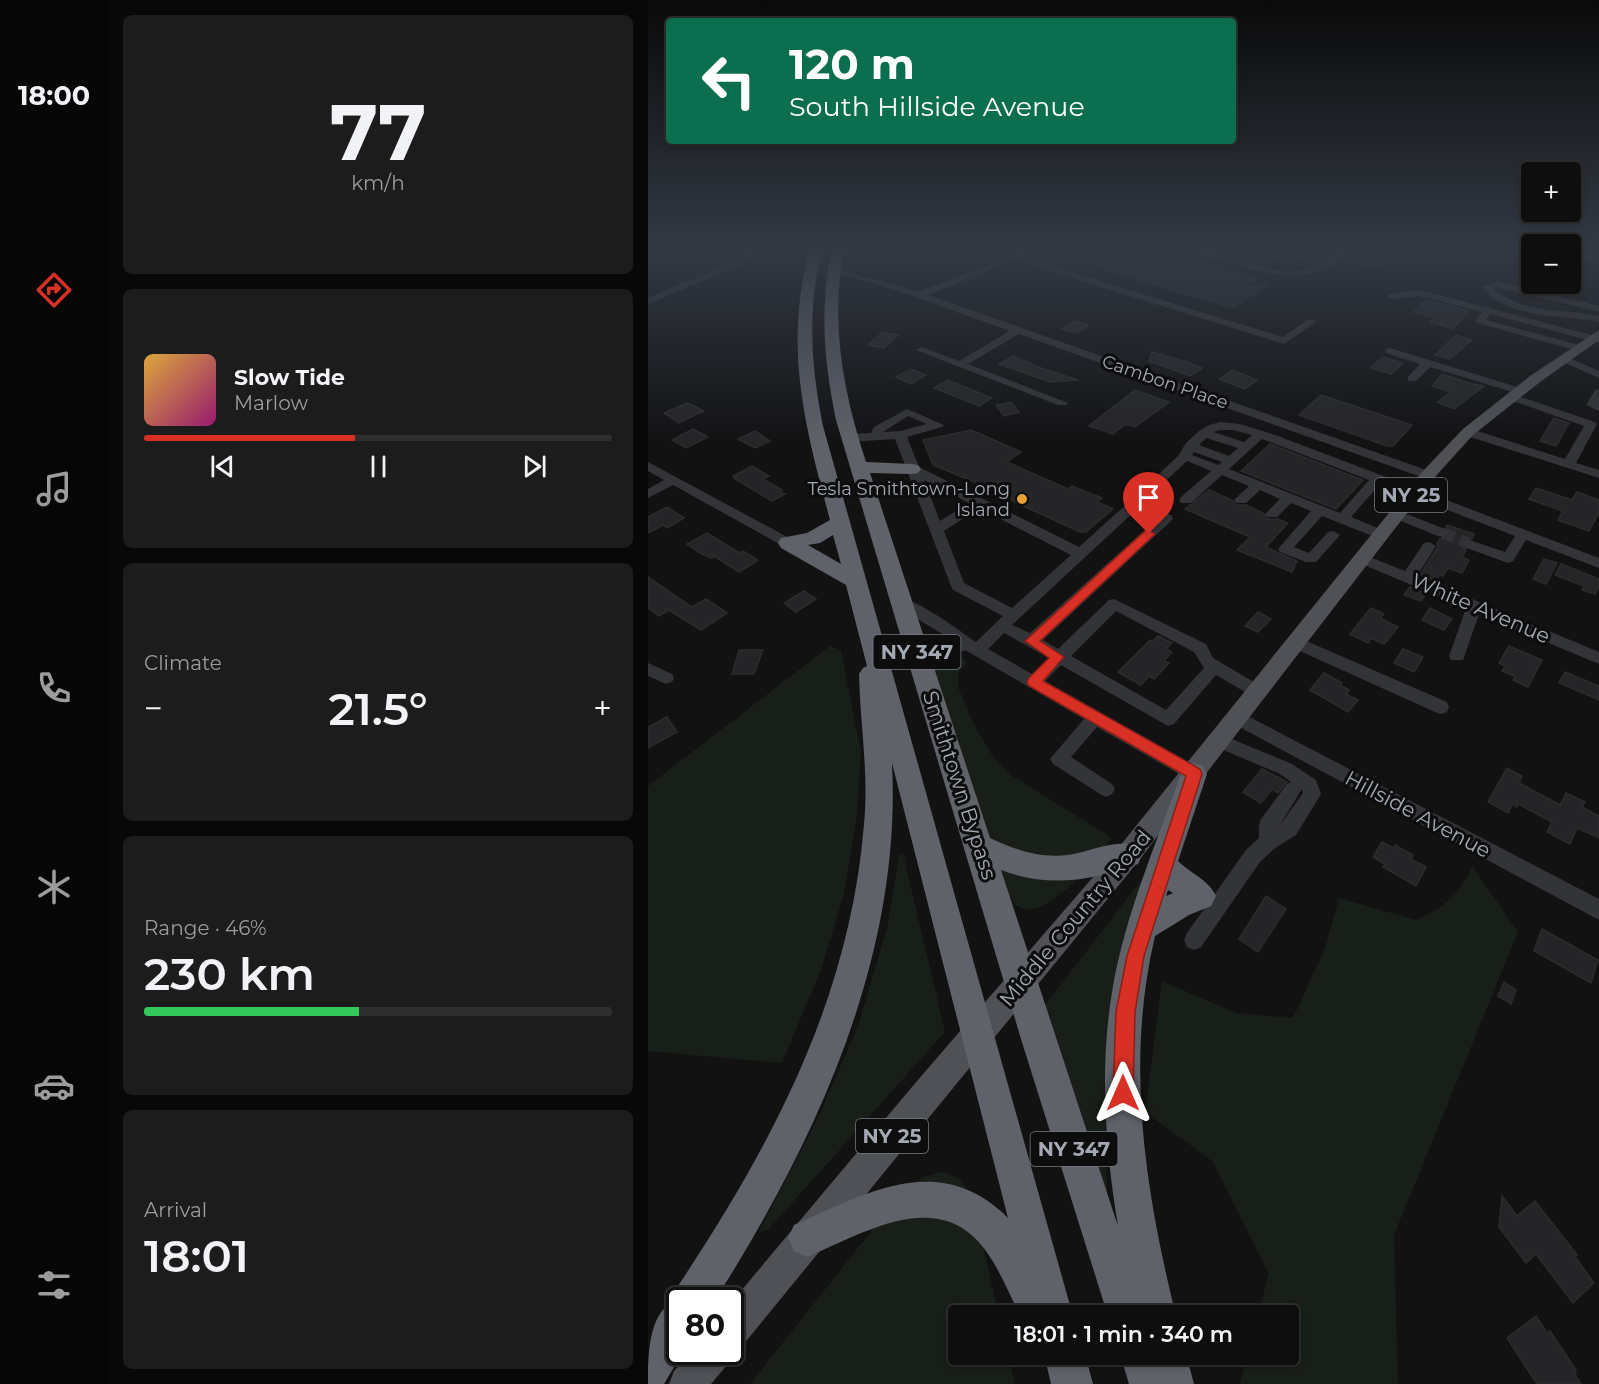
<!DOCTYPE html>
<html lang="en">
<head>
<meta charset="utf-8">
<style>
  :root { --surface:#0e0e0e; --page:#1c1c1c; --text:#f1f3f6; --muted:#9b9c9e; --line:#2e2e2e; --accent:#d93025 }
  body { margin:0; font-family:Montserrat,sans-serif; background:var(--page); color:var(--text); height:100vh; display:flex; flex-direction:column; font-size:22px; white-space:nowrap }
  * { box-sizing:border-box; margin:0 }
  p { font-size:20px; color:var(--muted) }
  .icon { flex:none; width:33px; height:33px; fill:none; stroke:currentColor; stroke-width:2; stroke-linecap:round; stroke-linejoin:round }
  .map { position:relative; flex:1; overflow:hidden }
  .panel { display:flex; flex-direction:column; gap:15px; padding:15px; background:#080808; width:540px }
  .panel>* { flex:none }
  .hud { position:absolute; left:18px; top:18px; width:570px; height:126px; border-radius:6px; box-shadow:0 3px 9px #0003,0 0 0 2px var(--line); background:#0b6e4f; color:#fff; overflow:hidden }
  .fabs { position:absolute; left:873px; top:162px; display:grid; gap:12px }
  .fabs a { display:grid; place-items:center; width:60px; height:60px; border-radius:6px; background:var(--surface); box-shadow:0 3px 9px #0003,0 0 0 2px var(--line); font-size:30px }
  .speed { position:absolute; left:18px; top:1287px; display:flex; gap:12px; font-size:30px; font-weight:700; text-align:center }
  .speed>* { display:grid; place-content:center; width:78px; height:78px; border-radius:50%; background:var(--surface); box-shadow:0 3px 9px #0003,0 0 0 2px var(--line); line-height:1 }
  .speed .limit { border:3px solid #111; border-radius:9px; background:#fff; color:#111 }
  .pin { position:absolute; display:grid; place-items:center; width:51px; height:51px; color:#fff; margin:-62px -26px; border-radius:50% 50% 50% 0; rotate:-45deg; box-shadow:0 0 6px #0007 }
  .pin .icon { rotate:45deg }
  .me { position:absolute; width:66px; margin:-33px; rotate:0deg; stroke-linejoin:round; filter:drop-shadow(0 0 4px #0008) }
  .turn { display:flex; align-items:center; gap:21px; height:126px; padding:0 24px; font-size:27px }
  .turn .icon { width:78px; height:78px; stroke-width:2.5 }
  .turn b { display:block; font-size:42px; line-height:51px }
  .big { font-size:45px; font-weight:600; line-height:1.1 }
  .panel .card { flex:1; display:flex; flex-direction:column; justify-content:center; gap:9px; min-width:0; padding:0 21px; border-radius:9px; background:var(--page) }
  .panel .dial { align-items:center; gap:0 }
  .dial b { font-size:78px; line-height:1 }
  .song { display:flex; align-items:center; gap:18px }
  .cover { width:72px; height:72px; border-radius:9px; background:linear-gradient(135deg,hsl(40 70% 55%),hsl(320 70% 35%)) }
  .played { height:6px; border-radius:3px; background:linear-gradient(90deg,var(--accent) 45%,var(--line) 45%) }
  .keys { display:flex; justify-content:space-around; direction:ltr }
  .heat { display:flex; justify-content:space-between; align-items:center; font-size:33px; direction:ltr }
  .charge { height:9px; border-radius:4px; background:linear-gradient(90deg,#34c759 46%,var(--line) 0) }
  .trip { position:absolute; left:300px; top:1305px; width:351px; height:60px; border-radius:6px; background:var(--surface); box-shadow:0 3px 9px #0003,0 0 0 2px var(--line); font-weight:600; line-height:60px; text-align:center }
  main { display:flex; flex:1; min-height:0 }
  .menu { display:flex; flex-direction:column; width:108px; justify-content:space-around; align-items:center; background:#060606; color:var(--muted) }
  .menu .icon { width:42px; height:42px }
  .menu .on { color:var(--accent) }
  .menu b { font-size:27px; color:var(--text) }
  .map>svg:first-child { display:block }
</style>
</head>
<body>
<main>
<nav class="menu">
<b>18:00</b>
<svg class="icon on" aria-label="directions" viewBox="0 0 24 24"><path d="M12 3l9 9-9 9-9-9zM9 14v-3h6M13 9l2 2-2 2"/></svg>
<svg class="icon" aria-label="music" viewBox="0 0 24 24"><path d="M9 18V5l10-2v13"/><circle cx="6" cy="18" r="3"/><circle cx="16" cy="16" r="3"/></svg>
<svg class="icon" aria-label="phone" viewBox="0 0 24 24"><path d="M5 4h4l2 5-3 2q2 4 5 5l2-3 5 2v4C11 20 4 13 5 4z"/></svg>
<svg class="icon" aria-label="climate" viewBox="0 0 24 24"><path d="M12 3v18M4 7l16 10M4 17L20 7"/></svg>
<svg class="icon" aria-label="car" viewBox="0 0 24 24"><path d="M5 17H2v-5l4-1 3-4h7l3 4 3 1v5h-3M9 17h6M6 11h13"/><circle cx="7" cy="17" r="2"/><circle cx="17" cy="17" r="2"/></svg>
<svg class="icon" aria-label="filters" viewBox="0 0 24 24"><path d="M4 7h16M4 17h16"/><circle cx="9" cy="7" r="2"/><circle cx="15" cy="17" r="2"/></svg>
</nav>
<section class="panel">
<div class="card dial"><b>77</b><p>km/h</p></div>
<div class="card">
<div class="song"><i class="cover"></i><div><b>Slow Tide</b><p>Marlow</p></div></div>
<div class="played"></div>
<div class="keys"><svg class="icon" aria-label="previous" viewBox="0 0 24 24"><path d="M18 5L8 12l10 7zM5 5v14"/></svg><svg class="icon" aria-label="pause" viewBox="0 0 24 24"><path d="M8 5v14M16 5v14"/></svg><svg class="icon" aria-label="next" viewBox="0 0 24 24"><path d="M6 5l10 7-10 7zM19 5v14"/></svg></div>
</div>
<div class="card"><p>Climate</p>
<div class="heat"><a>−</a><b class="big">21.5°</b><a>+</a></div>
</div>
<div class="card"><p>Range · 46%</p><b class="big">230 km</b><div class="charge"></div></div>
<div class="card"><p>Arrival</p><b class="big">18:01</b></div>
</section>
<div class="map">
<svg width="951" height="1384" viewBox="0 0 951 1384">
  <rect width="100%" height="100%" fill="#121213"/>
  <g fill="#181e18">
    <path d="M182,646l11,4 20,101 -4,65 -13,78 -23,76 -39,93 -134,-12v-265z"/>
    <path d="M299,648l20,14 -9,11v14l15,35 20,35 18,18 101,63c-18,19 -52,68 -79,71 -6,1 -13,-2 -18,-4l-7,-12 -82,-234z"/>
    <path d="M515,851l-54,204 -4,94 4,81 -72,-214z"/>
    <path d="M255,854l42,178 -177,198 -9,1 58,-111 41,-94 29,-98 12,-73z"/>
    <path d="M824,866l46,66 -124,303 4,149h-158l7,-29 41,-1v-38l-30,-1 11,-42 -57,-112 -67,-49 17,-131 74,32 57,5 32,-70 14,-50 77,22c27,-11 44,-26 56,-54z"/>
    <path d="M293,1172c18,3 24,11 31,27l27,116 -41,1v38l50,1 7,29h-265l153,-193 21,-14z"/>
  </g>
  <g fill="#252527" stroke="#2c2c2f" stroke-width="1.5">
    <path d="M483,249h20l23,7 2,-1 82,24 -16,8 25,-2 -35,23 -135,-41z"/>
    <path d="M609,249h60l-27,14 -33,-12z"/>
    <path d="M734,249h19l-24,19 -15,-4z"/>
    <path d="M778,300l28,7 15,4 -16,18 -23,-7 5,-4 -22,-6z"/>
    <path d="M427,321l14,4 -12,8 -15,-4z"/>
    <path d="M235,332l15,3 -14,13 -16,-3z"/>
    <path d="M808,335l15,5 -21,19 -15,-4z"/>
    <path d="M504,352l32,9 18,7 -12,8 -41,-15z"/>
    <path d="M365,356l28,12 37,12 -28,2 -51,-18z"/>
    <path d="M735,357l20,6 -12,11 -20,-6z"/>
    <path d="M263,369l15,6 -15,9 -15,-7z"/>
    <path d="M584,370l25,10 -12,9 -26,-10z"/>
    <path d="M794,374l27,9 15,3 -30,23 -17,-7 14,-10 -19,-6z"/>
    <path d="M300,380l29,12 15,6 -13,8 -45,-18z"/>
    <path d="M487,390l34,12 -34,25 -9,-3 -13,10 -24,-8z"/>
    <path d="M673,395l91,30 -19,21h-6l-88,-31z"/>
    <path d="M363,402l8,10 -15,4 -8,-11z"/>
    <path d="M39,403l17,8 -25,12 -15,-10z"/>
    <path d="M906,418l15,5 -13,23 -16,-5z"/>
    <path d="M45,429l15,8 -22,11 -14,-8z"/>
    <path d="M323,430l50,22 -14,10 61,27 4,-3 30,12 -5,4 16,7 -27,23h-6l-89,-41v-2l-58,-24 -10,-25z"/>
    <path d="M107,431l15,10 -15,7 -17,-9z"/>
    <path d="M622,444l93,36 -27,29 -95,-38z"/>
    <path d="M104,466l17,10 -6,3 19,11 -2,2 5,2 -13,7 -37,-22 -2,-3z"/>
    <path d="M888,488l36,12 5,-8 22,8v12l-10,19 -31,-11 5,-9 -34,-12z"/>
    <path d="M561,490l23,10 4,5h10l17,8 4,6h11l10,4 -22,24 31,14 -5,11 -55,-22 13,-13 -65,-28z"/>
    <path d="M19,507l17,11 -17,10 -4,-3 -15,8v-16z"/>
    <path d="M799,525l27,9 -2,5h-8l-4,4 2,5 4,2 -4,7 7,3 -7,13 -14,-5 -5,8 -3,-1 -6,6 -14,-6 18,-28 -1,-3 3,-5h4l8,-5 -6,-7z"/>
    <path d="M59,533l32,20 4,-2 15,9 -19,12 -25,-16 -2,2 -10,-4 -15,-10z"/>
    <path d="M896,559l13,4 -11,21 -13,-5z"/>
    <path d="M913,564l38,15v7l-4,8 -13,-4 2,-4 -29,-11z"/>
    <path d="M0,577l44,30 14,-8 21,14 -26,17 -32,-20 -10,6 -11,-8z"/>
    <path d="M762,587l16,7 -5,7 -17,-6z"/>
    <path d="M156,591l12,8 -20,13 -12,-9z"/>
    <path d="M723,608l13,6 -4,4 18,9 -14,17 -13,-6 -3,5 -18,-9z"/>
    <path d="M782,608l22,11 -8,11 -22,-10z"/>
    <path d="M610,612l13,7 -13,13 -13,-6z"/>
    <path d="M510,636l14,7 -6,6 6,3 -8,9 5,2 -15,16 -5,-3 -8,9 -23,-13 32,-32 3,1z"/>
    <path d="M861,646l33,14 -14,27 -15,-7 2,-4 -13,-5 3,-5 -6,-3z"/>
    <path d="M755,649l20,8 -9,15 -20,-9z"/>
    <path d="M91,650h24l-9,24h-22z"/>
    <path d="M917,672l34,14v14l-40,-17z"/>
    <path d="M676,673l18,10 -2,2 9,5 -3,4 12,6 -10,12 -38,-22z"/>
    <path d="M19,717l10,15 -29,16v-21z"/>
    <path d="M859,768l15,8 -3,7 41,22 6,-12 19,9 -3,5 17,9v22l-22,-10 -7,16 -23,-12 5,-10 -34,-18 -1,3 -5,-3 -4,9 -20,-11z"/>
    <path d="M614,769l25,13 -9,11 -6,-4 -11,14 -18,-11z"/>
    <path d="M734,842l11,6 2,-3 18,10 -2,4 15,8 -10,19 -33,-19 2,-3 -12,-7z"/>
    <path d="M618,896l20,13 -28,43 -19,-13z"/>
    <path d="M894,929l56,31 -7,23 -57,-32z"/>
    <path d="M856,982l12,8 -5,14 -13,-8z"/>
    <path d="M854,1196l15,20 18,-15 42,54 -2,2 19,26 -21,20 -37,-49 -10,9 -27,-36z"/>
    <path d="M888,1316l11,17 3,-2 26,39 -2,3 7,11h-44l-30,-46z"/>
  </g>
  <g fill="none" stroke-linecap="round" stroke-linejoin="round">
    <path stroke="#2f3033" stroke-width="12" stroke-dasharray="12 6" stroke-linecap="butt" d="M795,533l26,11"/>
    <g fill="#333438" fill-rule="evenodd">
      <path d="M100,249h8v3l-11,11 -97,41v-6l91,-39z"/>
      <path d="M379,249h12l-17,8 261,80 26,-18 8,2 -33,23 -270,-84 -86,35 504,177 2,3 -2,3h-8l-405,-144 -51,30 100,39 -2,2h-8l-142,-55 5,-3 38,14 51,-30 -114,-41 -67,-19 4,-3 86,24z"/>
      <path d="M540,249c36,0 69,23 106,22 23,0 39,-22 60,-22 -40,39 -84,27 -131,12 -11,-3 -26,-6 -35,-12z"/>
      <path d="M867,249h17v5l-16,-3z"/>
      <path d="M922,251l29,6v6l-29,-6z"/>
      <path d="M849,281l102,25v6l-102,-25 -4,1c28,27 71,20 106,28v6c-35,-8 -93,-2 -117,-35z"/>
      <path d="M772,290l179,47v6l-109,-29 -4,6 97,26 1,2 -5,3 -102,-28 -2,-2 7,-9 -62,-16 -28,3 -5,-3 5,-3z"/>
      <path d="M742,348l134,41 2,2 -2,2h-8l-86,-26 -14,14h-8v-4l12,-13 -34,-11v-4z"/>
      <path d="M917,356l34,15v7l-38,-17 -1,-2z"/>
      <path d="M951,389v22l-13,-6 9,-15z"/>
      <path d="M864,394l83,28 2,2 -21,39 23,7v8l-135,-43v-6l4,-1 97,31 19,-33 -76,-27 -2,-2z"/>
      <path d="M259,409l37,16 -2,2 -35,10 12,30 160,80 50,-45h10l32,13 2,3 -2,3 -128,119 15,9 51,-49 5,-1 92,45 7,14 51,30 2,4 -2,4 -6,2 -6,-2 -36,-21 -42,49 -6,2 -107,-61 -16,16 155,88 3,5 -3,5 -6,2 -6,-2 -91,-52 -26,30 41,27 3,5 -3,5 -6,3 -6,-3 -47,-30 -3,-5 34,-40 -117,-68 -23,-1 -17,17h-12l-2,-4c8,-15 19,-23 36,-25l-53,-32 -2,-4 2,-4c15,-4 65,34 80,44l27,-26 -50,-26 -2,-4 -56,-147 -46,3 -6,-4 6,-4 22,-1 3,-6zM260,416l19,8 -27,7 -17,1zM276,480l45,23 -29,18zM331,508l92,47 -59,53 -48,-25 -20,-52zM488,510l21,9 -127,114 -18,-8zM468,611l78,41 10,16 -38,42 -95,-54zM356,633l45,25 -17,16 -44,-25z"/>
      <path d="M572,422l20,2 38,12 321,122v10l-73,-28 -13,21 -5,2 -44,-16 -2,-3 2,-3 5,-1 36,12 10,-16 -135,-52 -29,33 34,14 2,3 -2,3h-10l-53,-21 -28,31 15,6 19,-21 5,-1 7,4 -24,27h-10l-26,-10 -2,-3 33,-38 -20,-8 -14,14h-10l-2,-3 15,-15 -20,-9 -14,13h-10l-2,-3 15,-14 -27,-11 -31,28h-10l-2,-3 2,-3 30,-26 -24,-10 -31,29h-10l-1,-3 33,-31 8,-13 13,-12 10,-6zM572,430h13l19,5 -8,7 -31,-10zM558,438l32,10 -9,8 -30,-11zM614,439l8,3 99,38 -29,33 -111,-44zM546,452l28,10 -4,3 -26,-10z"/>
      <path d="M0,462l145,78 2,3 -2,3h-10l-110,-61 -25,13v-9l16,-9 -16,-9z"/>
      <path d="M748,510l52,20 2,3 -7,4 -5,-1 -47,-19 -2,-3z"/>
      <path d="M781,542l7,4 -19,30 182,76v12l-120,-50 -16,46h-12l-2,-4 17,-48 -109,-46 -2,-3 7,-5 43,17 19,-28z"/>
      <path d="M649,637l150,65 2,5 -2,5 -6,2 -6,-2 -144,-65 -2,-4 2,-4z"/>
      <path d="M0,663l24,11 2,4 -2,4 -6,2 -18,-8z"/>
      <path d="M590,711l361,188v21l-367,-197 -2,-5 2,-5z"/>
      <path d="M572,734l72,30 24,16 5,14 -25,41 -21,13 -15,14 -59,85 -7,3 -7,-3 -3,-7 3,-7 59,-83 13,-12v-13l2,-6 26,-35 4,-2 -11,-8 -66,-28 -3,-5 3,-5zM654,789l1,4 -25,35z"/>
    </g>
    <path fill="#4f5157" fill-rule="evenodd" d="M951,330v10l-59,42 -67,53 -39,43 -297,385 -394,482 -12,4 1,3 -5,13 -16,19h-42l5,-13 17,-19h39v-48l187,-223 202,-234 303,-375 41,-43 67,-53z"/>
    <g fill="#5f6269" fill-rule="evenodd">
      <path d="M162,249h12c-15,60 -11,117 1,177l250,890h-53c-10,-21 -19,-43 -32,-62 -47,-70 -123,-21 -181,3l-13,-6 -6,-13 6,-13c73,-32 146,-75 214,-7l-116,-455c10,194 -76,378 -177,537h-35v52h3l-19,32h-16c0,-26 0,-70 25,-82l5,-16c95,-143 172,-288 186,-462 5,-51 -4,-100 -5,-150l4,-6 4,-2 -21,-81 -65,-37 -3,-5 3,-5 26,-5 23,-13c-25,-94 -47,-174 -20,-271zM185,535l8,29 -33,-19 12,-2z"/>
      <path d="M184,249h12c-14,74 -1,143 22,213l46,2 6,1 3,4 -3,4 -6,1 -42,-1 120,365c26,12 49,20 78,17 22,-3 49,-17 70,-9l4,9 -4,9c-47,17 -91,24 -137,6l117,356c-13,-79 -19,-160 -5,-240 13,-73 43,-142 68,-212l4,-8 9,-3 9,3 4,8 -29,87c12,12 31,19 38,35l-5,10 -22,9 -34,21c-30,128 -10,254 21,380h-68l-87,-277 -185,-619c-12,-58 -17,-113 -4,-171zM520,890l5,3 -7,3z"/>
      <path d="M396,1354h41l8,30h-42z"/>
      <path d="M472,1354h66l8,30h-65z"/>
    </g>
  </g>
  <linearGradient id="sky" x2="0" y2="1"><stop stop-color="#0a0a0a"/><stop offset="0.56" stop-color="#333944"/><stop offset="1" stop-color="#333944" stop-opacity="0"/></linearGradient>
  <rect width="951" height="443" fill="url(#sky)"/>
  <path fill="#d93025" stroke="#8d1f18" stroke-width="1.5" d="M501,530l6,4 -2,2 -113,105 24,16 -21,24 157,88 2,5 -58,182 -9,56 -2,81 -3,7 -7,3 -7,-3 -3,-7 3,-81 11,-56 59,-180 -157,-90 -2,-4 2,-4 20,-20 -24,-17 120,-110z"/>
  <circle fill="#eaa033" stroke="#0d0d0e" stroke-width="2" cx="374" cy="499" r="6"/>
  <g text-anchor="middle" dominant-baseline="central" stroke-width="6" stroke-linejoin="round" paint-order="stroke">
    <g font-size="18" fill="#a3a9b3" stroke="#0d0d0e">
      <text transform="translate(517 382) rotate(19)">Cambon Place</text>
    </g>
    <g font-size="18" fill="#a3a9b3" stroke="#0d0d0e" text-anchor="end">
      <text x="362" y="489">Tesla Smithtown-Long<tspan x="362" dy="21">Island</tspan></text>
    </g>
    <g fill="#0d0d0e" stroke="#767a82" stroke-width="1.5">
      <rect x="727" y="478" width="72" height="34" rx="4.5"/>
      <rect x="225.5" y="635" width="87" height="34" rx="4.5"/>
      <rect x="208" y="1119" width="72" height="34" rx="4.5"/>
      <rect x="382.5" y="1132" width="87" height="34" rx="4.5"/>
    </g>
    <g font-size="20" font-weight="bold" fill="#a3a9b3">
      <text x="763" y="495">NY 25</text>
      <text x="269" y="652">NY 347</text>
      <text x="244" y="1136">NY 25</text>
      <text x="426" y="1149">NY 347</text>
    </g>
    <g font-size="21" fill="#a3a9b3" stroke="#0d0d0e">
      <text transform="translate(833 608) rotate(23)">White Avenue</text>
      <text transform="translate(312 785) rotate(72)">Smithtown Bypass</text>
      <text transform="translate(770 814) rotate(28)">Hillside Avenue</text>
      <text transform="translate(427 918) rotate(-50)">Middle Country Road</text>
    </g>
  </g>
</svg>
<div class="fabs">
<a>+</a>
<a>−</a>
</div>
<div class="speed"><div class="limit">80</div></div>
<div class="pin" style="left:501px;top:534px;background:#d93025"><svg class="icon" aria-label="arrive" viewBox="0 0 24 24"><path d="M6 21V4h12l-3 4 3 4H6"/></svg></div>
<svg class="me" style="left:475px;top:1093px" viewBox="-20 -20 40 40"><path d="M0-17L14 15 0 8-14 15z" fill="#d93025" stroke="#fff" stroke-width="4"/></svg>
<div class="trip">18:01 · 1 min · 340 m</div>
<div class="hud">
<div class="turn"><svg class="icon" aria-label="left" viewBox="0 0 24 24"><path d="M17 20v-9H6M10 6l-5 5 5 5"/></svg><div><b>120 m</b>South Hillside Avenue</div></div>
</div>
</div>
</main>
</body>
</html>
